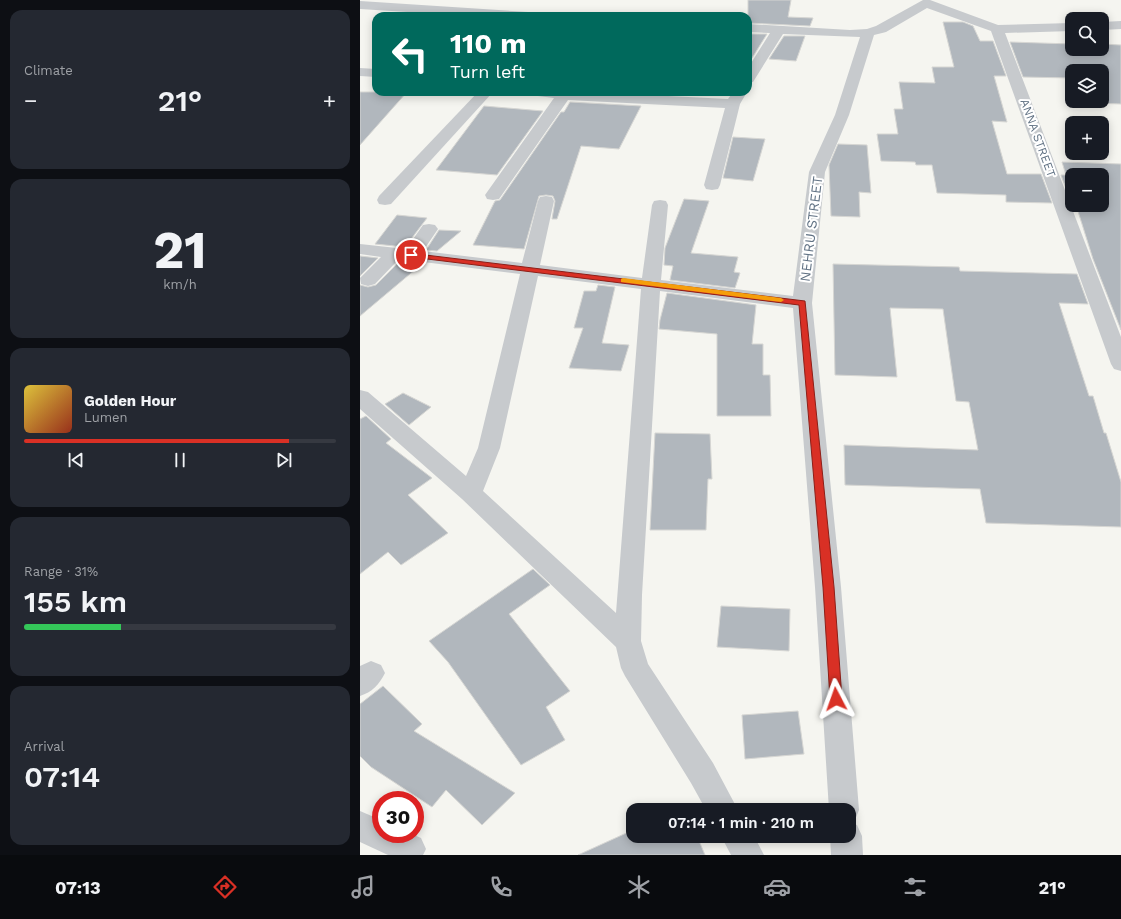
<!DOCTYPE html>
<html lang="en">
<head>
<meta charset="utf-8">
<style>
  :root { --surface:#171b24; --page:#242831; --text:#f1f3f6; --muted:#9ea1a6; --line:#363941; --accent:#d93025 }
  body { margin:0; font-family:"Work Sans",sans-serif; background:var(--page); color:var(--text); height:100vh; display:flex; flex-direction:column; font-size:15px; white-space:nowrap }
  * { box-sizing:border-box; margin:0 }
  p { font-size:13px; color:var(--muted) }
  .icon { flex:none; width:22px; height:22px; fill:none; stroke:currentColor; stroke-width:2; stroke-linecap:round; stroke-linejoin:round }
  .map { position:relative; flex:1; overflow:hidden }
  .panel { display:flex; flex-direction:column; gap:10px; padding:10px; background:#0d0f14; width:360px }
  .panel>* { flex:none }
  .top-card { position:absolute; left:12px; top:12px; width:380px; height:84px; border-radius:12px; box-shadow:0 2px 10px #0003; background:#00695c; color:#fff; overflow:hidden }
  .fabs { position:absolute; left:705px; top:12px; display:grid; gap:8px }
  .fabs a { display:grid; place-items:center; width:44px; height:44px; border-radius:8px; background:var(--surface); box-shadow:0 2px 10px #0003; font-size:20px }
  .speed { position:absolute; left:12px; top:791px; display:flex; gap:8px; font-size:20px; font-weight:700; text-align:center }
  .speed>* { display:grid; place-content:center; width:52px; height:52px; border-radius:50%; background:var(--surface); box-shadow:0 2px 10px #0003; line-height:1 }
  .speed .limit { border:6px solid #d22; background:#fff; color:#111 }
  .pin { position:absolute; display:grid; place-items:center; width:34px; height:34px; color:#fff; margin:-17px; border:2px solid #fff; border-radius:50%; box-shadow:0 1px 4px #0007 }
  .me { position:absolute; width:44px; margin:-22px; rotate:356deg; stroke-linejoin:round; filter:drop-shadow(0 0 3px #0008) }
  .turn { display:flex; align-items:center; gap:14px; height:84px; padding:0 12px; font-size:18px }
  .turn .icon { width:52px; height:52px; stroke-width:2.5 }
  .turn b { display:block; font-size:28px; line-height:34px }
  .big { font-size:30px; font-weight:600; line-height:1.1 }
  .panel .widget { flex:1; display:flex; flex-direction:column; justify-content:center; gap:6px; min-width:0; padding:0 14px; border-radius:12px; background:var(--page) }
  .panel .dial { align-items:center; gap:0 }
  .dial b { font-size:52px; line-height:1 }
  .song { display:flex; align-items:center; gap:12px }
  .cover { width:48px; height:48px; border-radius:6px; background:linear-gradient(135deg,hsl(50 70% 55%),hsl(10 70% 35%)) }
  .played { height:4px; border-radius:2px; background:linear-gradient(90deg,var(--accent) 85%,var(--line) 85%) }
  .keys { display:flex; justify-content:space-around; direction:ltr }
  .heat { display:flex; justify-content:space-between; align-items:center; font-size:22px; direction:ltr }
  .charge { height:6px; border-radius:3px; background:linear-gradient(90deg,#34c759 31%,var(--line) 0) }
  .trip { position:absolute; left:266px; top:803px; width:230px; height:40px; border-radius:12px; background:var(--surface); box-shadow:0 2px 10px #0003; font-weight:600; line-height:40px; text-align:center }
  .tab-bar { display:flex; height:64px; justify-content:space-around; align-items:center; background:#090b0e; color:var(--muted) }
  .tab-bar .icon { width:28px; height:28px }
  .tab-bar .on { color:var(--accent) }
  .tab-bar b { font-size:18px; color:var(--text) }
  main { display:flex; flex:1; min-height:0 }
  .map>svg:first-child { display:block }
</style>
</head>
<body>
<main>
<section class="panel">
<div class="widget"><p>Climate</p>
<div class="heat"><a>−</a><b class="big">21°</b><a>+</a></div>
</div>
<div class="widget dial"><b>21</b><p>km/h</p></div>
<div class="widget">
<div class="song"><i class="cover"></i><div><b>Golden Hour</b><p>Lumen</p></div></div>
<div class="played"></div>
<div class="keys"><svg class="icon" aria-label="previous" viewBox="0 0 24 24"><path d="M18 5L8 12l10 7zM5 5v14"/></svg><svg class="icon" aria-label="pause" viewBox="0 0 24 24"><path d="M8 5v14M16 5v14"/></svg><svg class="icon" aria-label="next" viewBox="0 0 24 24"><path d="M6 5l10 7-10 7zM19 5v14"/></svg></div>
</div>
<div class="widget"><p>Range · 31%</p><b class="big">155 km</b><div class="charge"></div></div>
<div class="widget"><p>Arrival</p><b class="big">07:14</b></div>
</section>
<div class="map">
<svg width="761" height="855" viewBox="0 0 761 855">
  <rect width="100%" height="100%" fill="#f5f5f0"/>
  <g fill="#b1b7bd" stroke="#d6d6d3">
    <path d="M388,0h43l-3,17 25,1 -3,8 -62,-3z"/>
    <path d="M583,22h20l10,4 7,15h13l13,35h-12l13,46 -15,-1 15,53h34l11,29 -46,-1v-7l-69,-2 -5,-28h-16l-1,-3 -34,-1 -4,-27h21l-4,-25h9l-4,-27 36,1 -3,-16h22z"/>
    <path d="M388,34h19l-15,24h-4z"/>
    <path d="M424,36h21l-9,25 -27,-2z"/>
    <path d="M650,42l62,2v5h30v-5l19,1v59l-29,-1v-2h10v-30h-30v7l-49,-1z"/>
    <path d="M0,92h47l-47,53z"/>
    <path d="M210,102l71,4 -22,43 -38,-3 -24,73h-5l3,-18 -2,-5 -7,-1 -7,1 -15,53 -51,-4 22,-44 5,-1 61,-88h3z"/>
    <path d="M124,106l59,5 -46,64 -61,-5z"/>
    <path d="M373,137l32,2 -12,42 -30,-3z"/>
    <path d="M478,144l29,1 4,48 -12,-1 1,25 -29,-1 -2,-51z"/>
    <path d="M702,162l59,2v166l-28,-71 -17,-54h26v-30h-30v29l-11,-29h5z"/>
    <path d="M324,199l25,2 -18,52 47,4 -4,15 6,1 -5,15 -65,-8 3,-14 -9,-1 1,-17z"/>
    <path d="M37,215l30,3 -22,29 -30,-3z"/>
    <path d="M79,230l22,1 -24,20 -11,-1z"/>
    <path d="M0,256l18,2 -18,18z"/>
    <path d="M40,261l23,2 -63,53v-31l8,2 8,-2z"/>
    <path d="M473,264l126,3 1,4 117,3 11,30 -29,-1 30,93h4l11,37h2l15,49v45l-135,-4 -6,-34 -135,-4 -1,-40 134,5 -9,-48 -13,-1 -13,-92 -53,-1 7,69 -62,-2z"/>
    <path d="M238,285l17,2 -13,56 27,2 -8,26 -52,-3 14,-40h-9l10,-37h12z"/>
    <path d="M307,293l89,12 -4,39h11v31h7l1,41h-54v-82l-58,-5 1,-9z"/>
    <path d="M43,393l28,14 -22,18 -24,-21z"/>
    <path d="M6,416l25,23 -5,4 46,35 -24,17 40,38 -47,32 -13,-13 -28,22v-155z"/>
    <path d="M295,433l55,1 2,45h-4l-2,51h-56z"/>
    <path d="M173,569l17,16 -41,29 61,77 -24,16 19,33 -44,25 -73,-103 -19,-21z"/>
    <path d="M361,606l69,3 -1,42 -72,-4z"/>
    <path d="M23,686l39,38 -8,7 101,62 -33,32 -36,-35 -14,17 -61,-40 -11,-11v-52z"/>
    <path d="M438,711l6,43 -59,5 -3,-44z"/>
    <path d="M273,830v6h64l8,19h-127z"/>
  </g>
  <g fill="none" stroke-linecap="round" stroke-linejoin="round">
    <g fill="#c7cacd" fill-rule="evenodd">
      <path d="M563,0h7l68,25 74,-2v8l-67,2 116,304v34l-7,-2 -3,-5 -120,-333 -64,-23 -41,24 -12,3 -25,80 -24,57 -13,131 29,284 18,223 -4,10 -5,2 7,3 5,11 1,19h-32l-1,-19h19v-26h-20l-14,-223 -22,-279 -133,-17 -18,304 -1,46 7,23 65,99 25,47h-32l-15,-27 -66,-107 -4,-8 -5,-21 -154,-148 -102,-90v-19l8,2 98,84 12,-28 42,-174 -121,-15 -24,25 -7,2 -7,-2 -1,-6 21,-21 -21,-3v-10l46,5 17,-24 6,-1 6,1 3,4 -15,22 99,12 16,-62 2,-4 6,-1 6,1 2,4 -14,64 102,13 10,-73 2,-4 6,-1 6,1 2,4 -7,75 132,16 16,-124 26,-57 25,-78 -77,-3 -30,48 -5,1v-15l22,-35 -22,-1v-8l102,6 17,-1 9,-3zM178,276l103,13 -25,324 -133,-122 17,-43z"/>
      <path d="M0,1l168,11 5,1 1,3h-64l-110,-7z"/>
      <path d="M761,21v8l-19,1v-8z"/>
      <path d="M0,68l16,1v8l-16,-1z"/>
      <path d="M118,92h15l-102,112 -6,1 -6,-1 -2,-4 2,-4z"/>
      <path d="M168,92h61l139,7 5,-7h14l-7,12 -20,81 -2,4 -6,1 -6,-1 -2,-4 21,-77 -157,-8 -69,99 -6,1 -6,-1 -2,-4 69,-97 -24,-3z"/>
      <path d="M11,661l10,4 4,8c-6,12 -13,19 -25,23v-30z"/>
      <path d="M0,811l21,9v14h31l9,4 5,11 -3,6h-35l-28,-13z"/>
      <path d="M361,836h33l10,19h-33z"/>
    </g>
  </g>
  <path fill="#d93025" stroke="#8d1f18" d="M49,253l396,48 29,286 8,112 -2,3 -4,2 -4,-2 -2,-3 -7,-112 -24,-282 -388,-48h-2z"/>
  <path fill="#f59e0b" d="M263,278l158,20 3,2 -3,2 -160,-20v-3z"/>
  <g text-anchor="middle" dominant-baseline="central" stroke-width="4" stroke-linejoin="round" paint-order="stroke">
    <g font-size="12" fill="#617284" stroke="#fff">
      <text transform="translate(678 138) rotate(70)">ANNA STREET</text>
    </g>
    <g font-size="14" fill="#617284" stroke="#fff">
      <text transform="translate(451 229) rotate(-83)">NEHRU STREET</text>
    </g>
  </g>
</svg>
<div class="fabs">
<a><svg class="icon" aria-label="search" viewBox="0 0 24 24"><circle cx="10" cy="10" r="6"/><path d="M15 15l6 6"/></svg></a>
<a><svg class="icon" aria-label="layers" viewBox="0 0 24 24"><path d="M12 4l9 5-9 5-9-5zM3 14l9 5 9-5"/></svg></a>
<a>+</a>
<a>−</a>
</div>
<div class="speed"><div class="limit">30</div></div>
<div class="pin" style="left:51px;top:255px;background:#d93025"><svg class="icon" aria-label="arrive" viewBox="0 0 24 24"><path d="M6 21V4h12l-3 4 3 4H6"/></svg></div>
<svg class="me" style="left:476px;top:699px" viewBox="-20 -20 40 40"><path d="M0-17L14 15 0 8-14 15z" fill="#d93025" stroke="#fff" stroke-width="4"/></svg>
<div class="trip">07:14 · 1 min · 210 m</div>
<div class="top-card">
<div class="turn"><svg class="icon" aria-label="left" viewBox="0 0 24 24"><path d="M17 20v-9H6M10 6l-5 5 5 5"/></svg><div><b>110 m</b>Turn left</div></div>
</div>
</div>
</main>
<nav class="tab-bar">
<b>07:13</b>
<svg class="icon on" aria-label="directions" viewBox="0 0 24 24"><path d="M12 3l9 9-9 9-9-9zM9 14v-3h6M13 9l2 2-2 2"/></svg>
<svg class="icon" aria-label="music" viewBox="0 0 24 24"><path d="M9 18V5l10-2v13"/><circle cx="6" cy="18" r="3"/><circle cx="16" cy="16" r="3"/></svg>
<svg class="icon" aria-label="phone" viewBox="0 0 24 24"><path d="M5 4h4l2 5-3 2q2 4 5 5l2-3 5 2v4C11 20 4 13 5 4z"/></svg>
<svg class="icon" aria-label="climate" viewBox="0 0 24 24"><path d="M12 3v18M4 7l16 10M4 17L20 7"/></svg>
<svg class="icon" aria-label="car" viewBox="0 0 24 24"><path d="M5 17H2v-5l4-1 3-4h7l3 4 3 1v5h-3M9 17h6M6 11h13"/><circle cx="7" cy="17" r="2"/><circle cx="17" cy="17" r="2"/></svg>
<svg class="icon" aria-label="filters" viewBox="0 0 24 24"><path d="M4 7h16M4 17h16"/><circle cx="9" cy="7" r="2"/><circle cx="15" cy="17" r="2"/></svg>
<b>21°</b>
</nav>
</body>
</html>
